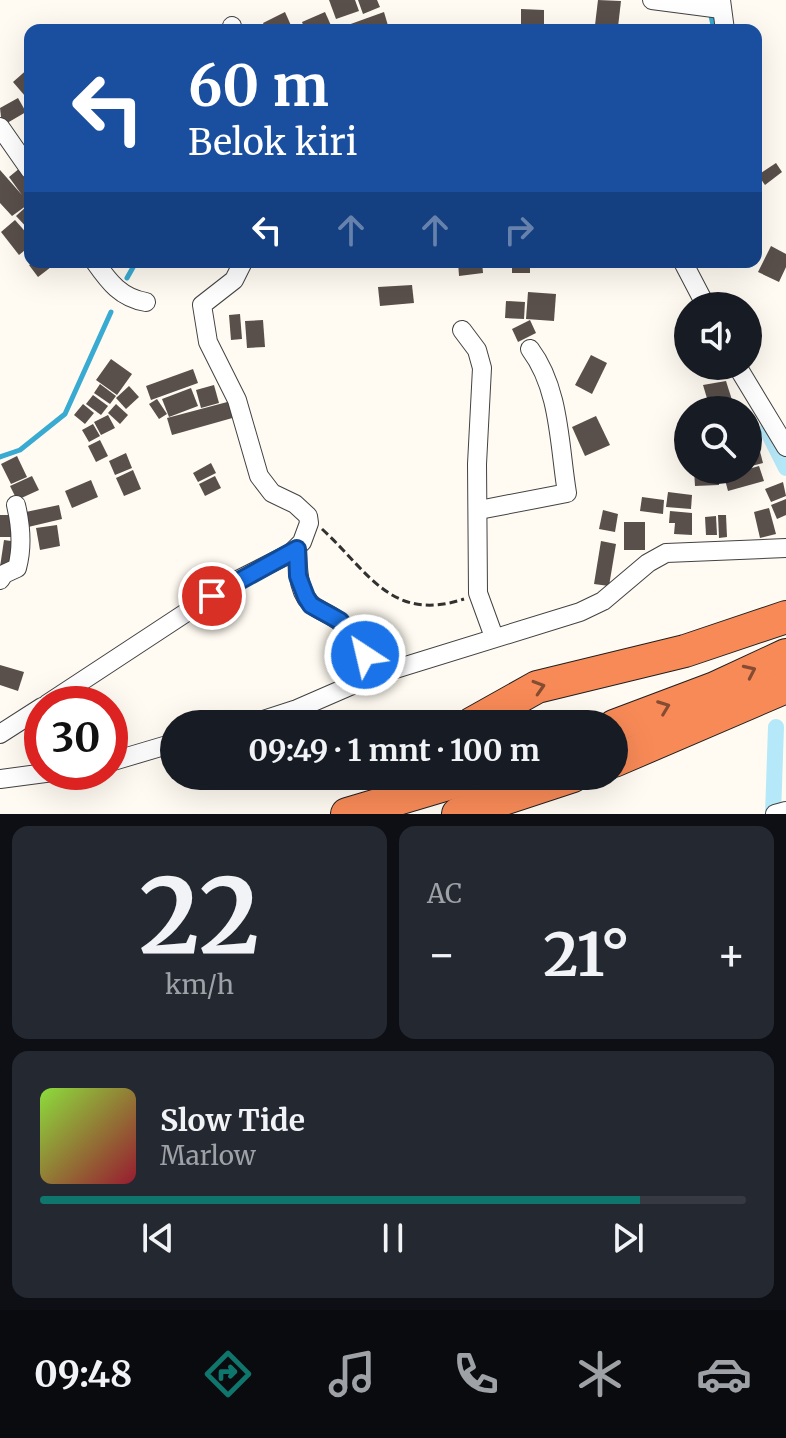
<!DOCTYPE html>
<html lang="id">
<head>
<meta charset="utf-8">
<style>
  :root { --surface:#171b24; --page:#242831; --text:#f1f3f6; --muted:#9ea1a6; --line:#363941; --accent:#0f766e }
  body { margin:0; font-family:Merriweather,serif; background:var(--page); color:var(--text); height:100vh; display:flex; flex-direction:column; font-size:30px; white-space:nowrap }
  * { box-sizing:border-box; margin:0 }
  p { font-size:26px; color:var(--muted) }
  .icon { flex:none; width:44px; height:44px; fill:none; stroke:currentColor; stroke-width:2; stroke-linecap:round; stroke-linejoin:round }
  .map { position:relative; height:814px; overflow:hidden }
  .side { display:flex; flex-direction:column; gap:12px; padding:12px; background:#0d0f14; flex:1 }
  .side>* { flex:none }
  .banner { position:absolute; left:24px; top:24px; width:738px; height:244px; border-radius:16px; box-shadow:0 8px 32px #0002; background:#1a4fa0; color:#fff; overflow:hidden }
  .buttons { position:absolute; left:674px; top:292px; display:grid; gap:16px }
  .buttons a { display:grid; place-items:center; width:88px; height:88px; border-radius:50%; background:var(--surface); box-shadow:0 8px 32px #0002; font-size:40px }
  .speed { position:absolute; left:24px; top:686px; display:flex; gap:16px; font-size:40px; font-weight:700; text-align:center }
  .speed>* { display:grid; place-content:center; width:104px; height:104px; border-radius:50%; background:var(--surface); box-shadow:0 8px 32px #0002; line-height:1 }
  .speed .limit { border:12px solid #d22; background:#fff; color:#111 }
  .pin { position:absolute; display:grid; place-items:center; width:68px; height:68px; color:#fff; margin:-34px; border:4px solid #fff; border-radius:50%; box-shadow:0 2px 8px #0007 }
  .me { position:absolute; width:88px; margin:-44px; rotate:325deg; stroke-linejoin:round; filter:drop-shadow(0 0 6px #0008) }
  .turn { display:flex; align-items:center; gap:28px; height:168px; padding:0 32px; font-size:36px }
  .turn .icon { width:104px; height:104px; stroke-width:2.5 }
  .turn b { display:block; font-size:56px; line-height:68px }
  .lanes { display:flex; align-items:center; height:76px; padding:0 32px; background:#0003; justify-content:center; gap:40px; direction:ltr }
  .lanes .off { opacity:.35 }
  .big { font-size:60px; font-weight:700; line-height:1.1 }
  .side .tile { flex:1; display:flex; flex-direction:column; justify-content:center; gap:12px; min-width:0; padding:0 28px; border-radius:16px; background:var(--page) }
  .side .dial { align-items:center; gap:0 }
  .dial b { font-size:104px; line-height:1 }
  .song { display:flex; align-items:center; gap:24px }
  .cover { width:96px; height:96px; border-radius:12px; background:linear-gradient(135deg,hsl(90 70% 55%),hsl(350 70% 35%)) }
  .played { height:8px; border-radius:4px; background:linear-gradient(90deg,var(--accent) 85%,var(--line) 85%) }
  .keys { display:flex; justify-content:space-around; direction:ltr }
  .heat { display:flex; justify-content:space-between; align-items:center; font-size:44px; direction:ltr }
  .side .tiles { flex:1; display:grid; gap:12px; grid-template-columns:1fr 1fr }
  .tile:last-child { grid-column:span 2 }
  .trip { position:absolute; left:160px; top:710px; width:468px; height:80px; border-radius:40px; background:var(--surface); box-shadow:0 8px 32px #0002; font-weight:700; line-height:80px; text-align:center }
  .menu { display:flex; height:128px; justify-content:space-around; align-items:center; background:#090b0e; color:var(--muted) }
  .menu .icon { width:56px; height:56px }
  .menu .current { color:var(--accent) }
  .menu b { font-size:36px; color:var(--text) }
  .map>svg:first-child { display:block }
</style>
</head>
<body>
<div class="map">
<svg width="786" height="814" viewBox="0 0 786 814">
  <rect width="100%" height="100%" fill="#fffbf2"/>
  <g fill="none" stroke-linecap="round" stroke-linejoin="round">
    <g stroke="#39aad1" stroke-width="5">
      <path d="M710,11l4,19"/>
      <path d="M127,278l9,-16"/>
      <path d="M0,457l20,-7 45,-36 46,-102"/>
    </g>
    <g stroke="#b5e8f8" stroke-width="16">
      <path d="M767,430l19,38"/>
      <path d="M773,814l3,-87"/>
    </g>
  </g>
  <g fill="#594f4b">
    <path d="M329,0h26l4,11 -23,8z"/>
    <path d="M358,0h19l3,7 -17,7z"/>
    <path d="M598,0l23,1 -3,26 -23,-2z"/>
    <path d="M521,9l23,1v19h-23z"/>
    <path d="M285,12l8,18h-27l-3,-7z"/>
    <path d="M325,12l8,18h-28l-3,-8z"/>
    <path d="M384,12l5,17 -55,1z"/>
    <path d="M30,67v25l-5,4 -12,-14z"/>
    <path d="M18,98l8,14 -24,14 -2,-18z"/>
    <path d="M776,163l6,9 -17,13 -7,-10z"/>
    <path d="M20,168l10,13v22l-18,13 -12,-13v-33l22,25 -13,-18z"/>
    <path d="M28,205l2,2v24l-14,-15z"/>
    <path d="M15,220l15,17v9l-11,9 -18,-23z"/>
    <path d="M771,246l15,8v13l-7,15 -21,-10z"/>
    <path d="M33,262h20l2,2 -17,13 -9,-12z"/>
    <path d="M458,262h24l1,11 -24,3z"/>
    <rect x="512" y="262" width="18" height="11"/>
    <path d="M412,285l2,18 -34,3 -2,-19z"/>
    <path d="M528,292l28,2 -2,27 -28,-2z"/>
    <path d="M506,301l19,1 -1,17 -19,-1z"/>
    <path d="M240,314l2,25 -11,1 -2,-25z"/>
    <path d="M263,320l2,27 -18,1 -2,-27z"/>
    <path d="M530,320l6,13 -18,9 -6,-13z"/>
    <path d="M591,355l16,8 -15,31 -17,-9z"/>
    <path d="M111,359l21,15 -15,21 -21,-15z"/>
    <path d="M193,369l5,14 -47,17 -5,-14z"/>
    <path d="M726,381l6,19 -23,5 -6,-20z"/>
    <path d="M100,384l16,12 -6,8 -16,-11z"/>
    <path d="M214,385l5,18 -18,5 -5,-18z"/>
    <path d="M129,386l10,11 -13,12 -10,-11z"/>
    <path d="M191,388l7,18 -29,11 -7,-18z"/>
    <path d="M93,395l15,11 -7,9 -15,-11z"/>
    <path d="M157,399l10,15 -8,5 -10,-15z"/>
    <path d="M231,401l5,16 -64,18 -5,-17z"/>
    <path d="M83,404l11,9 -9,11 -11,-9z"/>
    <path d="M116,404l12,11 -8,9 -12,-11z"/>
    <path d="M108,415l7,13 -14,7 -7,-13z"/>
    <path d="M596,416l14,29 -25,11 -13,-29z"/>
    <path d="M93,424l7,12 -11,6 -7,-12z"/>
    <path d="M100,440l8,16 -12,6 -8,-16z"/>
    <path d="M757,440l6,23 -15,4v-24z"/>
    <path d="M126,453l6,15 -17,7 -6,-14z"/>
    <path d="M17,456l10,21 -16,7 -10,-20z"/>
    <path d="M211,463l5,10 -18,9 -5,-9z"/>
    <path d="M759,466l5,15 -36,10 -4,-15z"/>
    <path d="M133,470l8,19 -17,7 -8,-18z"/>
    <path d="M694,470h24l1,15 -24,1z"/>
    <path d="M32,476l7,14 -22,10 -7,-14z"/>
    <path d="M215,476l6,12 -16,8 -6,-12z"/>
    <path d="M91,480l7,17 -26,11 -7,-17z"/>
    <path d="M783,482l3,14 -15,6 -6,-13z"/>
    <path d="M668,492l24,3 -1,14 -25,-2z"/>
    <path d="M642,497l22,3 -1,14 -23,-3z"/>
    <path d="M786,499v16l-9,4 -6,-14z"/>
    <path d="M59,505l3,14 -38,9 -3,-15z"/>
    <path d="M769,508l7,26 -16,4 -6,-26z"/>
    <path d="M603,510l15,4 -3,18 -16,-3z"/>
    <path d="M670,511l22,2v22l-18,-1 1,-11h-6z"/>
    <rect x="0" y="515" width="15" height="22"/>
    <path d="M718,515h8l1,22 -8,1z"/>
    <path d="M716,516l1,19h-11l-1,-18z"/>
    <rect x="624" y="522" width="21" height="28"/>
    <path d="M57,525l3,21 -20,4 -4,-22z"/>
    <path d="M4,540l14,2 -4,27 -14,-2z"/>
    <path d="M601,541l15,3 -7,42 -15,-2z"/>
    <path d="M0,665l24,7 -6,19 -18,-6z"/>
  </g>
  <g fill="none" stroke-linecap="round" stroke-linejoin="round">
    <g stroke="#424242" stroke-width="20">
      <g id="minor">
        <path d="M652,0l69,9"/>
        <path d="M721,0l4,30"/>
        <path d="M231,30l1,-4"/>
        <path d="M0,127l30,43"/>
        <path d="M95,262c14,20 26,36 51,40"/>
        <path d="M683,262l23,44"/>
        <path d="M462,330l15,20 5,18 -5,96 1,129 16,44"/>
        <path d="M737,366l49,81"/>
        <path d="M479,510l88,-17c-8,-49 -7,-104 -37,-144"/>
        <path d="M297,549c1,19 0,46 18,58 8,5 19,9 26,16 16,14 24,34 32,53"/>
        <path d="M0,580l4,-6 13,-6c6,-22 4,-42 -1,-63"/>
        <path d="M47,704l181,-119 63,-32 11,-11 7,-19 -1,-7 -13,-12 -23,-11 -13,-17 -22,-76 -29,-58 -6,-37 32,-25 9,-18"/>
        <path d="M251,724l46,-15 76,-33 207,-64 23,-11 45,-38 18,-10 120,-5"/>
        <path d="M0,734l42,-27"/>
        <path d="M110,762l64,-19"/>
        <path d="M0,779l53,-7"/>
        <path d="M775,814l11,-3"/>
      </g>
    </g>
    <g stroke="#202020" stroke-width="34">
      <g id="motorway">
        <path d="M471,724l66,-37 148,-36 101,-34"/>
        <path d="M614,726l101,-38 71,-33"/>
        <path d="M614,761l172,-74"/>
        <path d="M347,814l128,-38"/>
        <path d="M458,814l115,-38"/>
      </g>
    </g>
    <path stroke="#313131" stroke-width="3" stroke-dasharray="8 4" stroke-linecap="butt" d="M322,529c47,43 69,94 142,70"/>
    <use href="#minor" stroke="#fff" stroke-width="18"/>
    <use href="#motorway" stroke="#f88a57" stroke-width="32"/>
  </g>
  <defs><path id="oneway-chevron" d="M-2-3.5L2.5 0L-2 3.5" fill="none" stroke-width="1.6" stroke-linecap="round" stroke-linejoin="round" transform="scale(2)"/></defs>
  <g stroke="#844c33">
    <use href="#oneway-chevron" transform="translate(750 671) rotate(-25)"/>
    <use href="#oneway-chevron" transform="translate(539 687) rotate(-17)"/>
    <use href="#oneway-chevron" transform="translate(664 707) rotate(-21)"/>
  </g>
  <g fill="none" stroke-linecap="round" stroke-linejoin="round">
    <g stroke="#114b97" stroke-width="20">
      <path id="route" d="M212,596l85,-47 1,27 8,21 5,8 29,16 25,34"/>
    </g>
    <use href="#route" stroke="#1a73e8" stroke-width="14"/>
  </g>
</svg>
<div class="buttons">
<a><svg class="icon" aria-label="sound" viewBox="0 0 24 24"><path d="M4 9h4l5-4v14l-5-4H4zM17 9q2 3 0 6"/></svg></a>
<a><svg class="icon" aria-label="search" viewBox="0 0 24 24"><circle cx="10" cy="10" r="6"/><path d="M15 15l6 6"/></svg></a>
</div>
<div class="speed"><div class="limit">30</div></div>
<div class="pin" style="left:212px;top:596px;background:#d93025"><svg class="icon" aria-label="arrive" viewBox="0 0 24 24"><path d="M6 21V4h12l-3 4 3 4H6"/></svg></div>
<svg class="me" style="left:365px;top:655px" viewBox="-20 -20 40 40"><circle r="17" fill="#1a73e8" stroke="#fff" stroke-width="3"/><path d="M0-11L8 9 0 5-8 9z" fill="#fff"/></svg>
<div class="trip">09:49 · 1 mnt · 100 m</div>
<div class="banner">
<div class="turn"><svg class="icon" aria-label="left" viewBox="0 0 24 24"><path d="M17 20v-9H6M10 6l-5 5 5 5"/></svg><div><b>60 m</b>Belok kiri</div></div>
<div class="lanes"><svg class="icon" aria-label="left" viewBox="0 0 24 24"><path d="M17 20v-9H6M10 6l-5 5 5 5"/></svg><svg class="icon off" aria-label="ahead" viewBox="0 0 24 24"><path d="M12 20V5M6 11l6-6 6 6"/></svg><svg class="icon off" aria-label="ahead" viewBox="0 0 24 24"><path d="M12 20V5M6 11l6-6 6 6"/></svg><svg class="icon off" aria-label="right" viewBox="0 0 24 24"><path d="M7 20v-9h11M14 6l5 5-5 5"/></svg></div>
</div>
</div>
<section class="side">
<div class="tiles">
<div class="tile dial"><b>22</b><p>km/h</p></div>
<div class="tile"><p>AC</p>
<div class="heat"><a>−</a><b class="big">21°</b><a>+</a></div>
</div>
<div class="tile">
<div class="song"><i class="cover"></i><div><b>Slow Tide</b><p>Marlow</p></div></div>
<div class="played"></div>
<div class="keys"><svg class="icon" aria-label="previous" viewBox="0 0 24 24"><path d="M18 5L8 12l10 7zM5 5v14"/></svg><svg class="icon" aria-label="pause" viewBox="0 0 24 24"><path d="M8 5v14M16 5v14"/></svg><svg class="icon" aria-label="next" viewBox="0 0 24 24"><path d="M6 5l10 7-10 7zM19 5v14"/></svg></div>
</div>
</div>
</section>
<nav class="menu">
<b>09:48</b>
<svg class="icon current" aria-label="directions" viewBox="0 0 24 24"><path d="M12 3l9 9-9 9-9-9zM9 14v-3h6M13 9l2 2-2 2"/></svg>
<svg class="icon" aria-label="music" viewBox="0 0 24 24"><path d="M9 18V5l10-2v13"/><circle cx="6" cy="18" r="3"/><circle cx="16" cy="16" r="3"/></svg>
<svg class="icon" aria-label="phone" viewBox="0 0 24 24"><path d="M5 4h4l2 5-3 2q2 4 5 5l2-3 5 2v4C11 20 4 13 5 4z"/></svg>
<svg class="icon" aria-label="climate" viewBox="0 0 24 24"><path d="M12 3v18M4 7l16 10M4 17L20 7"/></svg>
<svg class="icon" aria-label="car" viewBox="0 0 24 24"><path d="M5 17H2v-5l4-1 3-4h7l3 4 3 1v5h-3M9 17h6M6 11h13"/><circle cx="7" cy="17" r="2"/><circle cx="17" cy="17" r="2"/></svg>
</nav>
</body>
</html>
